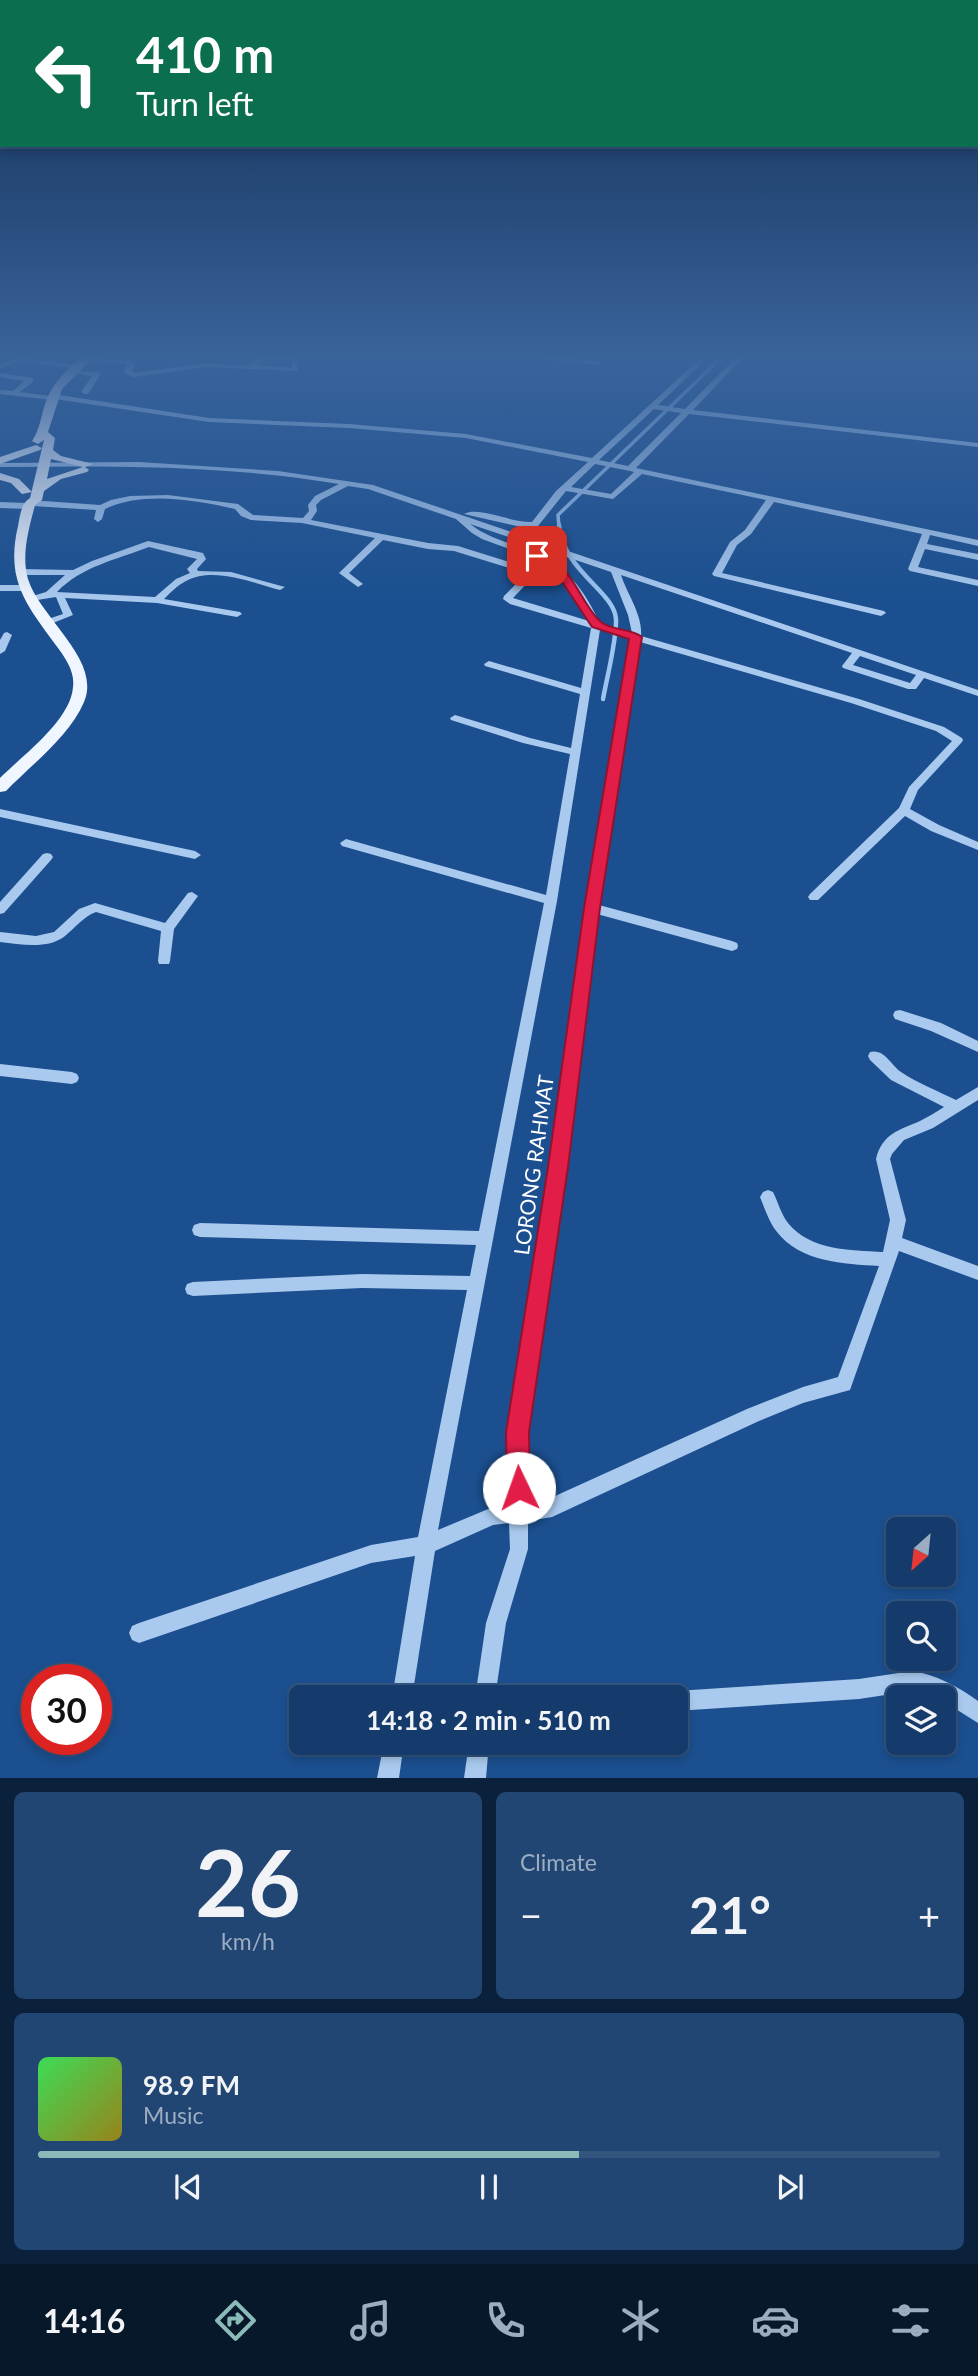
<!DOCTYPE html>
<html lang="en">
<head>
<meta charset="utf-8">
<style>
  :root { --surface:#143b6b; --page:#214673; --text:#f1f3f6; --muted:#9dadc1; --line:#33557e; --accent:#8bbbb9 }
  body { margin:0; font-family:Lato,sans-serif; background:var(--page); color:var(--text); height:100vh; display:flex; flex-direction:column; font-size:26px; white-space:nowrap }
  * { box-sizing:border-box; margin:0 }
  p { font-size:23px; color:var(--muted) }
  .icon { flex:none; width:38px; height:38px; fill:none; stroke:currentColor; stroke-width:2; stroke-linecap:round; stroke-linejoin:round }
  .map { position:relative; height:1778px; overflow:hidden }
  .sheet { display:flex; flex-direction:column; gap:14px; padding:14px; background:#0b203b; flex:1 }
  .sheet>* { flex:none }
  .guide { position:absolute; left:0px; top:0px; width:978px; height:147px; box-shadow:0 4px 10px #0003,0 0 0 2px var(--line); background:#0b6e4f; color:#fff; overflow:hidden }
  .needle { width:46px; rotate:207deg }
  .controls { position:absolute; left:886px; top:1517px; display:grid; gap:14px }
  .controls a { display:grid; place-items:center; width:70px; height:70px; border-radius:10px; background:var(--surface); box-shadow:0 4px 10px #0003,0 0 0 2px var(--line); font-size:35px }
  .speed { position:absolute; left:21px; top:1664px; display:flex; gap:14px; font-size:35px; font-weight:700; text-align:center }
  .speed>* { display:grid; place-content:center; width:91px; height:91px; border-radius:50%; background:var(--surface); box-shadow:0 4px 10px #0003,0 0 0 2px var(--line); line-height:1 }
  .speed .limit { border:10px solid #d22; background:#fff; color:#111 }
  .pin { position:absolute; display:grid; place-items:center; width:60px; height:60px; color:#fff; margin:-30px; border-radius:14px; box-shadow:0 4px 10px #0006 }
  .me { position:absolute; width:77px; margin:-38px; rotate:357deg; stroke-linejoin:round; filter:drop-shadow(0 0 5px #0008) }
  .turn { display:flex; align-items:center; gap:24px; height:147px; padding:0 21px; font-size:32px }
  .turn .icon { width:91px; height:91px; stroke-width:2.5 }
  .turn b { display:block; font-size:49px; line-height:60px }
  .big { font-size:52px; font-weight:700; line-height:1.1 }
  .sheet .card { flex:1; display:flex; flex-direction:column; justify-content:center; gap:10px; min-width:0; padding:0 24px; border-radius:10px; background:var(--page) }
  .sheet .dial { align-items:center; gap:0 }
  .dial b { font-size:91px; line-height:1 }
  .song { display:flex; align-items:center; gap:21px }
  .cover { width:84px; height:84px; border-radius:10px; background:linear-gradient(135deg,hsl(130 70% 55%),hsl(50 70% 35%)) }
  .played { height:7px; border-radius:4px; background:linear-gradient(90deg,var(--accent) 60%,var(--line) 60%) }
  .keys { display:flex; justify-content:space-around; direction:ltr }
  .heat { display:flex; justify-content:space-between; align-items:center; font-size:38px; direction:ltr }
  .sheet .tiles { flex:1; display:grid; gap:14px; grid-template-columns:1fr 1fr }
  .card:last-child { grid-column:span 2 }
  .trip { position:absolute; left:289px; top:1685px; width:399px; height:70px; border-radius:10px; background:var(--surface); box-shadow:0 4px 10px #0003,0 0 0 2px var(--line); font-weight:700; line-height:70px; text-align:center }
  .dock { display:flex; height:112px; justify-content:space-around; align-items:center; background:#08182b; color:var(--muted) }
  .dock .icon { width:49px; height:49px }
  .dock .on { color:var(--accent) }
  .dock b { font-size:32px; color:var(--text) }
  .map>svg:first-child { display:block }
</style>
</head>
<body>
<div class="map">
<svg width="978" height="1778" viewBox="0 0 978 1778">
  <rect width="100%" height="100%" fill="#1b4f8f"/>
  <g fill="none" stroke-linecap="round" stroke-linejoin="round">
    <path stroke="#9cc4f0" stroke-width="3.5" d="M559,527l-1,-12 167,-161"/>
    <path stroke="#9cc4f0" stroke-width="4.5" d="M559,525c4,46 55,66 57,94 1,20 -9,58 -13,80"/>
    <g fill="#a9c9ee" fill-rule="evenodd">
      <path d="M292,354h6v17l-91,-4 -73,10 -10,-4 3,-9 -42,-2 -3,-2 3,-2 44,2 6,4 -3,8 2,1 73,-10 37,3 18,-9zM292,359v9l-36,-3 9,-5z"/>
      <path d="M511,354h20l67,7 3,2 -3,2 -84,-9z"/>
      <path d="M705,354h7l-54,51 27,4 54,-55h7l-53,56 285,33v4l-289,-33 -53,54 342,72v6l-48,-11 -3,9 51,10v6l-53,-11 -7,18 60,13v6l-68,-15 -2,-2 14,-35 -148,-32 -23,32 -14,11 -15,28 162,38 2,2 -5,3 -167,-40 -2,-2 18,-32 15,-12 21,-30 -124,-26 -29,25 -47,-8 -28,35 -17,1 -57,-13c15,-8 48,9 68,8l24,-31 32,-29 -122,-24 -117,-10 -140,-6 -154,-23 -3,1 -52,-6v-4l13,1 11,-10 -24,-4v-4l33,5v4l-13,10 30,4 3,-2 156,24 140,6 117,10 126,24zM654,409l27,4 -53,53 -29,-6zM595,464l35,7 4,1 -23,22 -40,-7z"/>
      <path d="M19,357l59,8 3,2 -3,2 -58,-8 -20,7v-4z"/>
      <path d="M71,371l26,1 4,2 -13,20h-3l-4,-2 11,-16 -23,-4z"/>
      <path d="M139,462l139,9 95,14 605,205v6l-54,-18 -8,11h-8l-65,-21 -1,-2 10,-13 -231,-78c6,19 22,40 20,61l218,63 85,28 18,11 1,2 -1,2 -44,48 -8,19 29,16 39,17v8l-47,-19 -26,-15 -87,84h-8l-2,-3 2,-3 89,-86 10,-21 43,-46 -16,-10 -85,-28 -211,-61 -41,263 133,36 5,2 1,3 -1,3 -5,2 -135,-37 -31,253 -40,265 1,71 17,-2 203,-92 56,-22 35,-10 41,-111c-35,-2 -79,-4 -102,-34 -8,-10 -12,-23 -17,-35l3,-5 5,-2 5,2c5,10 8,22 15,31 23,28 62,27 95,29l7,-32 -14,-61c6,-25 23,-29 44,-38 8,-4 16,-9 24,-14l-53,-27 -21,-20 -2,-4 2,-4c14,-4 21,13 31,20 16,11 37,19 55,28l22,-13v13l-45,28 -29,12 -12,14 -2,5 16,61 -4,18 76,28v14l-79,-29 -49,139 -47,13 -44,18 -207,96 -24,4v28l-22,74 -11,75h-20l11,-75 24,-74 -1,-26 -16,2 -58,26 -23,147h-20l23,-142 -44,7 -232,80 -7,-3 -3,-7 3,-7 7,-3 232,-78 47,-8 49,-247 -105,-2 -169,8 -6,-2 -2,-5 2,-5 6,-2 169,-8 108,2 6,-31 -276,-8 -6,-2 -2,-5 2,-5 6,-2 279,8 65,-328 -202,-57 -2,-3 6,-4 200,56 24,-141 -47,-11 -72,-23 -1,-2 5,-3 75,23 41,10 9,-54 -95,-28 -1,-2 5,-3 92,27 10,-60 -81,-24 -7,-5 1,-3 20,-20 -8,-6 -62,-19 -26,-2 -45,-9 -34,33 14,11 -5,3 -19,-14 36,-35 -73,-15 -51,-3 -10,-4 -6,-7c-41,-9 -91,-18 -130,0l-3,10 -4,3 -4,-3 2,-9 -63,-4 -4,3 -29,-1v-6l26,1 4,-3 70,5 11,-5 19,-4 38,-1 70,9 15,11 50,3 6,-7 -1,-6 7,-9 24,-12c-112,-19 -226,-18 -339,-17v-4zM348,486l20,3 88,30 16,14 10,6 57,21 25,20 12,17 13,24 -76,-23 21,-22 -12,-10 -64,-20 -30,-3 -117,-23 6,-9 -1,-6 5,-5zM470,524l141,48 17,43 4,18 -32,-9c-14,-32 -35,-61 -69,-74 -22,-7 -43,-12 -61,-26zM600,630l31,9 -45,269 -36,259 -42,265 1,73 -16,2 -55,23 119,-629zM860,656l56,19 -6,8 -57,-18z"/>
      <path d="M148,541l55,12 3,6 -9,10 1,2 33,1 54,15 -5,3c-27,-7 -66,-24 -94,-9 -8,4 -15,11 -22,18l76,13 2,2 -5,3 -80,-14 -92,-5 8,17 -25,10 -3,-1v-4l18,-6 -7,-17 -25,4 -5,-3 20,-6 19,-17h-45l-5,-3 5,-3 53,1 19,-9zM149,547l48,12 -10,10 3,4 -14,6 -21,18 -98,-5c25,-26 59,-32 92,-45z"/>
      <path d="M0,585h25l5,3 -5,3h-25z"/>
      <path d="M7,632l5,3 -7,16 -5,3v-14l4,-7z"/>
      <path d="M0,809l195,42 6,4 -6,4 -195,-42z"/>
      <path d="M47,853l4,1 2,3 -2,3 -47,53 -4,1v-12l43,-48z"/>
      <path d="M192,892l6,4 -24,33 -4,32 -1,3h-10l-1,-3 3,-30 -65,-19c-13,5 -20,15 -31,24 -18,14 -44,8 -65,6v-10l36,4 18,-4 25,-23 16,-6 70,20 23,-30z"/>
      <path d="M900,1010l41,13 37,18v11l-47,-21 -36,-12 -2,-4 2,-4z"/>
      <path d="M0,1064l72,8 5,2 2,4 -2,4 -5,2 -72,-8z"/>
      <path d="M912,1671c25,4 45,15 66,30v22l-35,-22v-3l-31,-7 -53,8 -183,12v-13h-9l2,-4 7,-3 183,-12z"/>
      <path d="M384,1743h20l-5,35h-22z"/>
      <path d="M469,1743h20l-3,35h-22z"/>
    </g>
    <g fill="#f0f6ff" fill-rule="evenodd">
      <path d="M86,354h11l-35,35 -14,43 7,6 -2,12 8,6 32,8 -8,3 4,3 -2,2 -26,7 -17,12 -2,9 -7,5c-6,23 -14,50 -7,74 12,39 74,81 56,123 -15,35 -52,62 -78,89l-6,1v-14c22,-22 71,-58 73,-91 2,-15 -7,-28 -15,-39 -31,-42 -53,-67 -40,-122 2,-10 3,-23 12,-28l14,-58 -6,4 -6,-3c9,-13 9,-28 15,-42 7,-19 24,-33 39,-45zM51,459l32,8 -36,12z"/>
      <path d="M36,445l6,3 -2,2 -40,14v-7z"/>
      <path d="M0,473l19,6 13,13 -10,2 -11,-11 -11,-3z"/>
    </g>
  </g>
  <linearGradient id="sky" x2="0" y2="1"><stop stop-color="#0f2b4f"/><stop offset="0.59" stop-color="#39639b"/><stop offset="1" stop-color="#39639b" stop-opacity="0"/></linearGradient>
  <rect width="978" height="603" fill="url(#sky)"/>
  <path fill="#e11d48" stroke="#92132f" stroke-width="2" d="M533,554c34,-5 48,53 68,68 11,9 30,6 41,15l-42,271 -32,259 -39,265 1,56 -3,8 -8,3 -9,-3 -3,-8 -1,-56 42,-265 36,-259 45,-269 -37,-12 -35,-53 -24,-15z"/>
  <g text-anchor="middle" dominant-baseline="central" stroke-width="7" stroke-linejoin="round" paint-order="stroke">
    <g font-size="21" fill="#fff" stroke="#1b4f8f">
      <text transform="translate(533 1165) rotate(-82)">LORONG RAHMAT</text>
    </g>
  </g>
</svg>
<div class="controls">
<a><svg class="needle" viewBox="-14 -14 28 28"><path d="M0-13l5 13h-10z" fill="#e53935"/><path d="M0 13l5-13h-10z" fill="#9dadc1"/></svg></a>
<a><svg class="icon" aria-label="search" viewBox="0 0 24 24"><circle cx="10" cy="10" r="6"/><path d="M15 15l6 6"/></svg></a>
<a><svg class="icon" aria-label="layers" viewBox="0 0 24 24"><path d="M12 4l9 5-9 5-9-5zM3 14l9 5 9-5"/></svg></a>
</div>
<div class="speed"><div class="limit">30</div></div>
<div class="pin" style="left:537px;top:556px;background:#d93025"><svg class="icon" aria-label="arrive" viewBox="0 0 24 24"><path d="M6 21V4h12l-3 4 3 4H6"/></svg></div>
<svg class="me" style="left:519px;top:1488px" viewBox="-20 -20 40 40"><circle r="19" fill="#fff"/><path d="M0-13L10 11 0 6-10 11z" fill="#e11d48"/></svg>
<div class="trip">14:18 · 2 min · 510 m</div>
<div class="guide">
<div class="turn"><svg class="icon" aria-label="left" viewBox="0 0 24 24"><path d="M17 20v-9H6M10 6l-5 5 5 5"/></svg><div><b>410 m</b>Turn left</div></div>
</div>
</div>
<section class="sheet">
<div class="tiles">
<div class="card dial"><b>26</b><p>km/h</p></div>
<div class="card"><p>Climate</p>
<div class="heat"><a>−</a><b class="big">21°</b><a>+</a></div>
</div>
<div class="card">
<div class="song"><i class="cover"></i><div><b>98.9 FM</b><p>Music</p></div></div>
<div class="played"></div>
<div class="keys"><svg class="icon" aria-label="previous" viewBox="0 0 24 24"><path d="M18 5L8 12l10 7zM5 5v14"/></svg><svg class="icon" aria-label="pause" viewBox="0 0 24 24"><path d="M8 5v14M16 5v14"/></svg><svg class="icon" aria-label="next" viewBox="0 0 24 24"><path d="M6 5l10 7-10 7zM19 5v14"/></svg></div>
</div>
</div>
</section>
<nav class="dock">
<b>14:16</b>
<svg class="icon on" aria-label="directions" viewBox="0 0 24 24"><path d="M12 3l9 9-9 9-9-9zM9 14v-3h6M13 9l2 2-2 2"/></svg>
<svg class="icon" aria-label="music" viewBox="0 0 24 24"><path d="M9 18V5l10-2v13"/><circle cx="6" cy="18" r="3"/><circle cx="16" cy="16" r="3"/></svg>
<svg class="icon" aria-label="phone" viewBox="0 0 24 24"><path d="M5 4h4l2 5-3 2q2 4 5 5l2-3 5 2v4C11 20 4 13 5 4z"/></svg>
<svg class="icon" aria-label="climate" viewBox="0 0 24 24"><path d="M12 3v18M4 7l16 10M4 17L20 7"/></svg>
<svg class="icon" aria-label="car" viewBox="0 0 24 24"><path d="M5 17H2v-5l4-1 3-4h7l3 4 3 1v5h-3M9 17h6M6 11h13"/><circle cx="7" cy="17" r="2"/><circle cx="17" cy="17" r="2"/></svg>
<svg class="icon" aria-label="filters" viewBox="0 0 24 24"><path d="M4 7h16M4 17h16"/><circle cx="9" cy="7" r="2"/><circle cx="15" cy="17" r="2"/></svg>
</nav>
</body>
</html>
